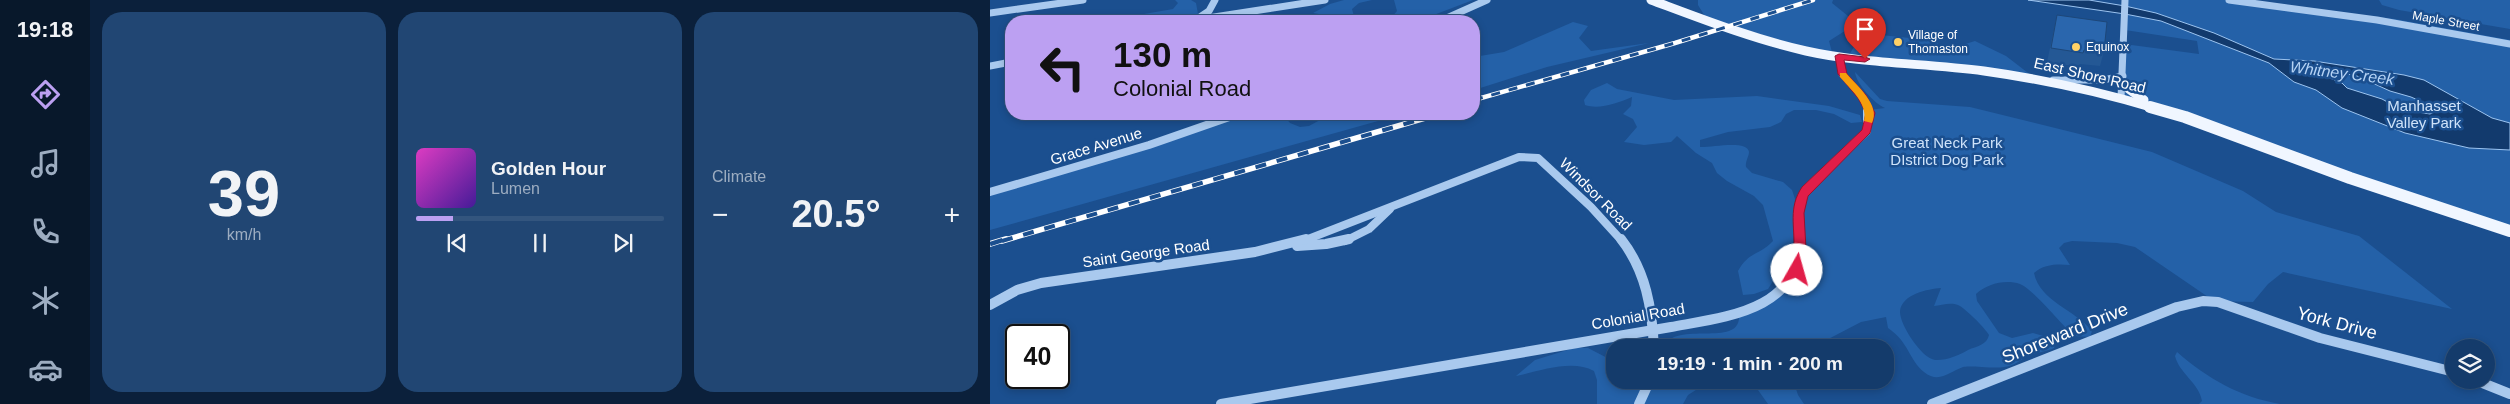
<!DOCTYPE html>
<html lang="en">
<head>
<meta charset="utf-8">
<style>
  :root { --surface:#143b6b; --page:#214673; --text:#f1f3f6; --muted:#9dadc1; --line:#33557e; --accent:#bca0f2 }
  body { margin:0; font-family:Helvetica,sans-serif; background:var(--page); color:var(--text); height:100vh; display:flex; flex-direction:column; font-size:19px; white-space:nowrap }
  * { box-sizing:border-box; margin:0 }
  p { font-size:16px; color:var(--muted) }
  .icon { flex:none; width:28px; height:28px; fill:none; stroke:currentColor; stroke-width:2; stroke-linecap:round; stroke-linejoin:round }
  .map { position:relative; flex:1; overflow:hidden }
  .details { display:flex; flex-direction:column; gap:12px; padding:12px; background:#0b203b; width:900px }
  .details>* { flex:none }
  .guide { position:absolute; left:15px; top:15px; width:475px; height:105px; border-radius:20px; box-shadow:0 2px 8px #0003,0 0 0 1px var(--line); background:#bca0f2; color:#111; overflow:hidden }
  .controls { position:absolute; left:1455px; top:339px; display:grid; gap:10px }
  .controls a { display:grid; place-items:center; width:50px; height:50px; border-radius:50%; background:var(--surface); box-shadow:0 2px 8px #0003,0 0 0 1px var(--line); font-size:25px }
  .speed { position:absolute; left:15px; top:324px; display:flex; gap:10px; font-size:25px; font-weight:700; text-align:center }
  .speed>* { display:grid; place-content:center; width:65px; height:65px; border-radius:50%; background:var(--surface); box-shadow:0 2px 8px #0003,0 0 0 1px var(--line); line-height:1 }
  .speed .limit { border:2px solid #111; border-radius:8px; background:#fff; color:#111 }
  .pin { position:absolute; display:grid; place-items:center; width:42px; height:42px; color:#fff; margin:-51px -21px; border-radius:50% 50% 50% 0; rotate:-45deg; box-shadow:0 0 5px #0007 }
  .pin .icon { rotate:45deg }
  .me { position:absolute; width:55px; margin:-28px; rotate:7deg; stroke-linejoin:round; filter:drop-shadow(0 0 4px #0008) }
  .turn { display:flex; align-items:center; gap:18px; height:105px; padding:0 25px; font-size:22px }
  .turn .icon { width:65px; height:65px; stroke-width:2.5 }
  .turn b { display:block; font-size:35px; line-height:42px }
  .big { font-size:38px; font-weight:600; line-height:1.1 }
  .details .card { flex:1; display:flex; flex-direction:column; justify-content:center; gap:8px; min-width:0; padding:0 18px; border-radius:20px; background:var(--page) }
  .details .dial { align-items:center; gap:0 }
  .dial b { font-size:65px; line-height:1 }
  .song { display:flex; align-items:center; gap:15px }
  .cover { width:60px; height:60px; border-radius:8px; background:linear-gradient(135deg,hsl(310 70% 55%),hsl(260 70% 35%)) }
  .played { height:5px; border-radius:2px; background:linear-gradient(90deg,var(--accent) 15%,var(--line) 15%) }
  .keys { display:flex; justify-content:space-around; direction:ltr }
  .heat { display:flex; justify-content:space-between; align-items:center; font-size:28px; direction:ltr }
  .details .tiles { flex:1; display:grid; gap:12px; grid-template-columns:repeat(3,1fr) }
  .trip { position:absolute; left:616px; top:339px; width:288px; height:50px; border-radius:20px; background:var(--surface); box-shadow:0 2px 8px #0003,0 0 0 1px var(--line); font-weight:600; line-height:50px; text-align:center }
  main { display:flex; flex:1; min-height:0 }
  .menu { display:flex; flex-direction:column; width:90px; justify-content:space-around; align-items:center; background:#08182b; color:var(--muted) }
  .menu .icon { width:35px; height:35px }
  .menu .on { color:var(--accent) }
  .menu b { font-size:22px; color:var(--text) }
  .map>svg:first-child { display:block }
</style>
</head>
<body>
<main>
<nav class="menu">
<b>19:18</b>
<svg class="icon on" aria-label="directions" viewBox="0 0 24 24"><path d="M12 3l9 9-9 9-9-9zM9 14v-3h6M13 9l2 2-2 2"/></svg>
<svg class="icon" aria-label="music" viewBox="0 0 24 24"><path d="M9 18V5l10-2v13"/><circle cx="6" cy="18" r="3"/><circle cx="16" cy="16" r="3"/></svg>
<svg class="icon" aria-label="phone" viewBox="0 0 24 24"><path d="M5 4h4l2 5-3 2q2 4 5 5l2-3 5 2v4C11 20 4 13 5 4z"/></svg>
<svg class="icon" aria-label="climate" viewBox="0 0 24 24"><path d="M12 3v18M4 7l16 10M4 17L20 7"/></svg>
<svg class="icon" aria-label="car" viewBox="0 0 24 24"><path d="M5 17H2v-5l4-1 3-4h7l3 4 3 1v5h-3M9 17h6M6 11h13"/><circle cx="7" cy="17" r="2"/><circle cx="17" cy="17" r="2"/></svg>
</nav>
<section class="details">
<div class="tiles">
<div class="card dial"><b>39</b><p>km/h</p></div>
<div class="card">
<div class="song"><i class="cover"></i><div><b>Golden Hour</b><p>Lumen</p></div></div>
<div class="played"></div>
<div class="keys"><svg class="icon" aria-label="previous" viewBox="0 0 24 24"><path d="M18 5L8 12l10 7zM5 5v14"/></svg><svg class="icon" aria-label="pause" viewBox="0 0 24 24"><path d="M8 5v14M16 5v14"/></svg><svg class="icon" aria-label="next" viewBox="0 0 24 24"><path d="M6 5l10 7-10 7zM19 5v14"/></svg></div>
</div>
<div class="card"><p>Climate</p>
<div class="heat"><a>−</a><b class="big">20.5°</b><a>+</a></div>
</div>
</div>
</section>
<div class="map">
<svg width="1520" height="404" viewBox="0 0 1520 404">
  <rect width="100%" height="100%" fill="#1b4f8f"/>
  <g fill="#2461a8" fill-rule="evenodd">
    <path d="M185,0h16l5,3 2,11 -5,7h-67l-11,-2 58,-10 5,-6z"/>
    <path d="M354,0h28l-13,3 -7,6 3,11 -42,-7 17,-9z"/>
    <path d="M404,0h79l-55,21h-50l17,-5 5,3 7,-8z"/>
    <path d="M708,0h135l-1,3 16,13 3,11 -22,14 4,15 -127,-38 -8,-13z"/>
    <path d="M1135,0h104l166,19 115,21v191l-389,-133 3,-54 75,10 -2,-13 -72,-11z"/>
    <path d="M1389,0h131v29l-111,-19 -17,-5z"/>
    <path d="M583,22l15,4 -9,12 12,13 58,-8 -102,24 -73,23v-33l30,-5z"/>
    <path d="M872,33l76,8v6h11v-3l13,1 13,-4 31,15 30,23 -188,-22z"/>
    <path d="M865,72l25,27 7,2 83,6 182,45 91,39 33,21 83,24 93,73 -169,-37 -15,12 -15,18 -39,-1 -79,-54 -18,-4 -45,-2 -8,2 -5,5 11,17c-13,-1 -26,-1 -36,8 6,29 42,37 58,58l-2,6 -16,-1c-12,-11 -41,-47 -54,-52 -15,-5 -33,0 -44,10l1,7 22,32 13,5 21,-5 24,7 -3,8c-8,4 -18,4 -26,8 -8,4 -14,10 -24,11 -10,2 -35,-2 -41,0 -14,5 -24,17 -39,5 -15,-12 -15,-30 -36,-44l-2,-11 -25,5 -48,25h-55c-22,-16 -69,4 -95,0 13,-27 76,1 76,-30l53,-38 10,-83 65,-65 2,-21 16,-2c-10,-4 -29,-24 -30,-36zM951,288l-7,18c7,-1 17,-4 24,-1 7,3 27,23 31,30 -2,10 -12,11 -21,15 -8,5 -23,11 -33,10 -13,-1 -36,-36 -35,-49 2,-17 28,-22 41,-23z"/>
    <path d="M617,83l10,6 57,11 83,-4 72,10 31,9 2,7 -11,1 -17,-9 -18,-4h-22l-8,4 -5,8 -11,5 -42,5 -28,8v7c9,1 48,-8 49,5 0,4 -4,10 -3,15l6,6 31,9 9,8 3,9 -2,42 -4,15 -21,33 -14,5 -11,1 -5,-24c11,-20 21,-15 35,-30l-10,-36 -9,-9 -27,-15 -10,-8 -5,-10 -16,-10 -19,-17 -6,6 -27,3 -20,-3 13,-15 -4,-8 -10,-5 8,-8 1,-9c-14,6 -33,13 -47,8l-1,-5 7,-10z"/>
    <path d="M248,114h44l8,9 10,4 9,-1 22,-12h72l-413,116v-38z"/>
    <path d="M584,348h14l27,14v18h74l2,5 8,3 -11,7 -5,9h-86v-24l-3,-9c-22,-12 -54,0 -78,5l19,-16z"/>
    <path d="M1187,352c31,27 63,45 103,52h-81l3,-3c-3,-18 -23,-28 -27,-45z"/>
    <path d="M775,380h28l5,15 6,9h-36l-10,-14z"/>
  </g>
  <path fill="#123a6d" stroke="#9cc4f0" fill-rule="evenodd" d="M1038,0h61l36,6 31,7 58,20 60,26 40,2 90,14 20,5 68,38 18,5v27l-41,-2 -64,-15 -63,-25 -26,-18 -22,-8 -25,-19 -108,-42 -36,-7zM1342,71l25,5 33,15 21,6 16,7 7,8 -4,2 -30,-5 -18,-10 -35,-11 -5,-5 -17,-7 -1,-4z"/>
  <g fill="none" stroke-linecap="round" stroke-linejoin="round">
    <g stroke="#a9c9ee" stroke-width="7">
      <path d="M1239,0l148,20 133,24"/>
      <path d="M0,13l93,-13"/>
      <path d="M211,19l124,-19"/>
      <path d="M204,21l15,-10 6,-11"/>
      <path d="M450,21l47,-21"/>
      <path d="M849,57l3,17 21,23 5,11"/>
      <path d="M0,66l21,-4"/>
      <path d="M1063,80h50l20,-4"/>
      <path d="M1131,98l4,-98"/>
    </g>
    <g stroke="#a9c9ee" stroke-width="8">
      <path d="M0,192l159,-47 89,-31"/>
      <path d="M313,241l216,-84 19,1 53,49 31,34"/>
      <path d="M355,241l24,-12 21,-20"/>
      <path d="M809,241l-1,-27 8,-25 61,-58v-24"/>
    </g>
    <g stroke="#a9c9ee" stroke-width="10">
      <path d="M631,239c25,32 31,69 33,109"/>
      <path d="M307,246l29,-2 23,-5"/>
      <path d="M0,305l27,-15 24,-7 214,-31 51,-13"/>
      <path d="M1485,380l35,14"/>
      <path d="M231,404l450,-77c54,-10 130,-16 128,-88"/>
      <path d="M649,404l11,-24"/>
      <path d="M942,404l245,-97 26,-6 15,1 102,36 134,34"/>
    </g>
    <g stroke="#f0f6ff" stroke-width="9">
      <path d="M661,0c51,19 102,39 155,51 58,13 119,12 178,20 57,8 114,20 170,37"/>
      <path d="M1132,84l22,16"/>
    </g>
    <path stroke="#f0f6ff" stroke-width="12" d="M1160,107l35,10 165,61 160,53"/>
    <g stroke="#fff" stroke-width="4.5">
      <path id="rail-far2" d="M484,100l201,-57 138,-43"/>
    </g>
    <g stroke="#fff" stroke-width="5.5">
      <path id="rail-far1" d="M12,241l437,-127"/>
    </g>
    <g stroke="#fff" stroke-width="6">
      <path id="rail" d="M0,244l16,-5"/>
    </g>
    <use href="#rail-far2" stroke="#1b4f8f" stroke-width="3" stroke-dasharray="9" stroke-linecap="butt"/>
    <use href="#rail-far1" stroke="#1b4f8f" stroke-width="4" stroke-dasharray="11" stroke-linecap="butt"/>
    <use href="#rail" stroke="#1b4f8f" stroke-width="4.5" stroke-dasharray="13" stroke-linecap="butt"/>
  </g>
  <path fill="#245895" d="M1067,15l47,36 -4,15 -20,-2 -1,3 -32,-5z"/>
  <path fill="#2a66ad" stroke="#1d4779" d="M1067,15l50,7 -3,29 -20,-1 -1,3 -32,-5z"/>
  <path fill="#e11d48" stroke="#92132f" d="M849,54l26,3 5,2 -5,3 -21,-2 3,14 19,21 9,18 -5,20 -62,63 -4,17 2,36 -2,21 -7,4 -6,-4c1,-7 3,-14 3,-20 1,-24 -6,-42 8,-63l60,-57 4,-17 -8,-15 -20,-24 -3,-18z"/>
  <path fill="#f59e0b" d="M850,73h6c11,13 35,32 26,50l-8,-2c4,-18 -14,-32 -24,-44z"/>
  <g fill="#ffd166" stroke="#1b4f8f" stroke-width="2">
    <circle cx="908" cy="42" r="5"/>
    <circle cx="1086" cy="47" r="5"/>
  </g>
  <g text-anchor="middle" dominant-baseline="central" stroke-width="5" stroke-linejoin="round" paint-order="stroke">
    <g font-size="12" fill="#fff" stroke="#1b4f8f">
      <text transform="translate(1456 21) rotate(10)">Maple Street</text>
    </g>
    <g font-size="12" fill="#fff" stroke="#1b4f8f" text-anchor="start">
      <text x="918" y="35">Village of<tspan x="918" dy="14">Thomaston</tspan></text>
      <text x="1096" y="47">Equinox</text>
    </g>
    <g font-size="15" fill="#fff" stroke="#1b4f8f">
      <text transform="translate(1100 75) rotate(13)">East Shore Road</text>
      <text transform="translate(106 146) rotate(-17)">Grace Avenue</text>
      <text transform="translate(606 194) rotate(45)">Windsor Road</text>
      <text transform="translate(156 253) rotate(-8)">Saint George Road</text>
      <text transform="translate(648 316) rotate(-10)">Colonial Road</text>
    </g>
    <g font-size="15" fill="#cfe3fa" stroke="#1b4f8f">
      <text x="1434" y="105">Manhasset<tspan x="1434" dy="17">Valley Park</tspan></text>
      <text x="957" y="142">Great Neck Park<tspan x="957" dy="17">DIstrict Dog Park</tspan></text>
    </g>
    <g font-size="16" font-style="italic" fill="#b5d3f5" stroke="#1b4f8f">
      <text transform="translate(1352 73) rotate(7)">Whitney Creek</text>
    </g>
    <g font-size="18" fill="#fff" stroke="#1b4f8f">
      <text transform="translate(1347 323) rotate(15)">York Drive</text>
      <text transform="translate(1075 333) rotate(-22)">Shoreward Drive</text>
    </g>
  </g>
</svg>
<div class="controls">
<a><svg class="icon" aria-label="layers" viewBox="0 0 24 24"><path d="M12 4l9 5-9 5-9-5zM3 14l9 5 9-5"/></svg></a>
</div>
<div class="speed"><div class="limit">40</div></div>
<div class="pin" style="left:875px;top:59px;background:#d93025"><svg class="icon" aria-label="arrive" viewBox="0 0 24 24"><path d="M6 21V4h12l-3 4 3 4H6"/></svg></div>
<svg class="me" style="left:807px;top:270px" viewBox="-20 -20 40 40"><circle r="19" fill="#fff"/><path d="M0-13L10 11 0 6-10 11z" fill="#e11d48"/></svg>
<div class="trip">19:19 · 1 min · 200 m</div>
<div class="guide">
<div class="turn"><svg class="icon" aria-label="left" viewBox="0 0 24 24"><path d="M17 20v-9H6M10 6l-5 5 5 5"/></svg><div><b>130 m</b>Colonial Road</div></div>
</div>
</div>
</main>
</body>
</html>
